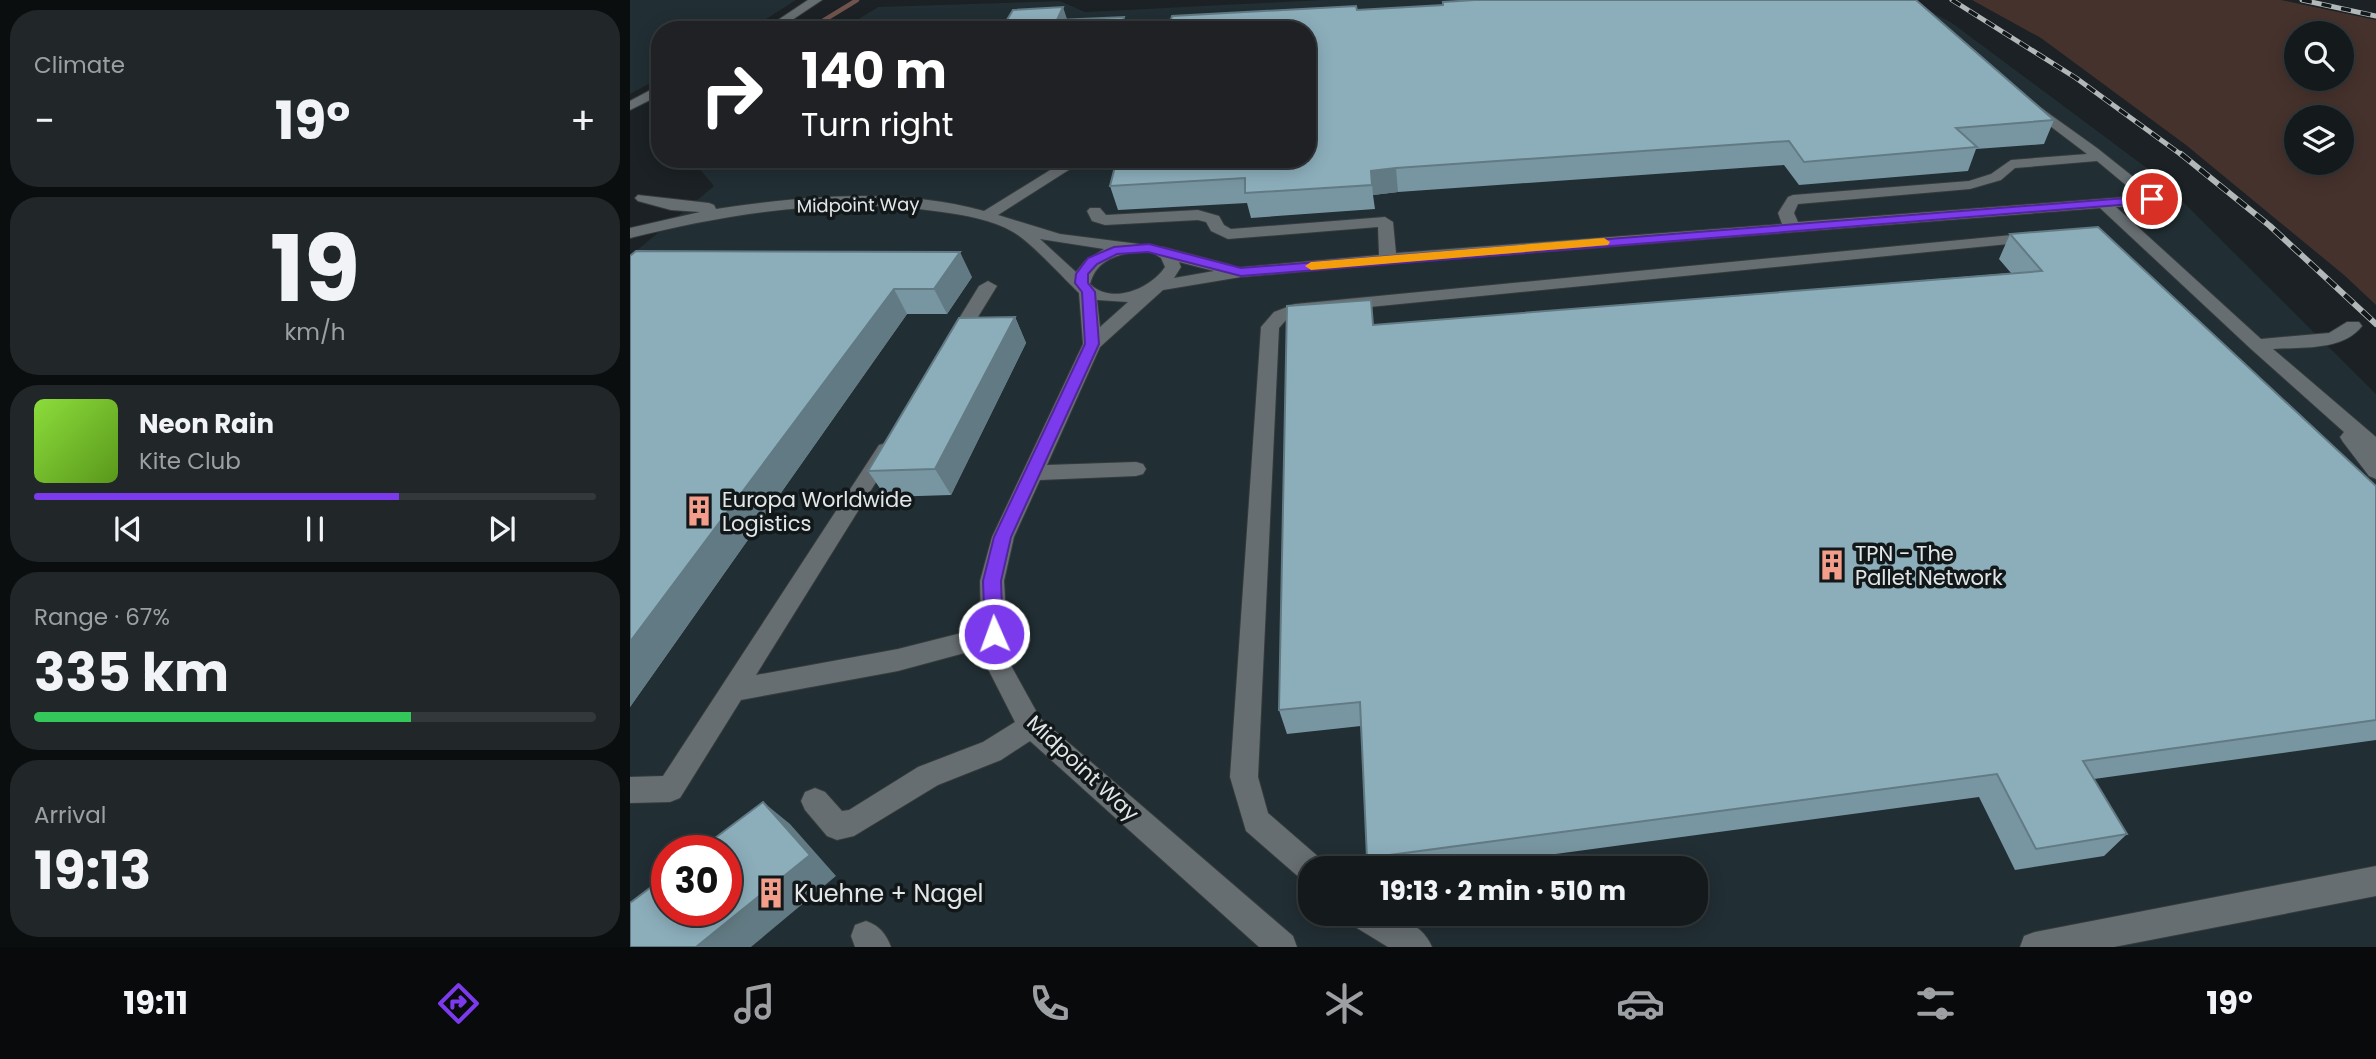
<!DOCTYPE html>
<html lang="en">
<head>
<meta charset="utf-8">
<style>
  :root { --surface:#14191b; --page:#212628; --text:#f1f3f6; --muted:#9da0a3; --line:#33383a; --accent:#7c3aed }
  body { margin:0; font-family:Poppins,sans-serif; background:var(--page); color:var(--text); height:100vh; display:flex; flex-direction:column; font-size:26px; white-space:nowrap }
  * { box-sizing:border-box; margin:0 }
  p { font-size:23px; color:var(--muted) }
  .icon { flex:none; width:38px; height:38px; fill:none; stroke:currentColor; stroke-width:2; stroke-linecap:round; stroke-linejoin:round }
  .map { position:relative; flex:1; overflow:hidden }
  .details { display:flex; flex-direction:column; gap:10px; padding:10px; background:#0b0e0f; width:630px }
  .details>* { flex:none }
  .guide { position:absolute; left:21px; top:21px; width:665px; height:147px; border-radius:28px; box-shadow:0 4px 18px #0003,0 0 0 2px var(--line); background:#202124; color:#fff; overflow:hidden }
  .controls { position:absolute; left:1654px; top:21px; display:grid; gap:14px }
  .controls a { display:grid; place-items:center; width:70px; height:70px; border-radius:50%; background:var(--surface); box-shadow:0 4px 18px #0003,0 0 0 2px var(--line); font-size:35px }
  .speed { position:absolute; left:21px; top:835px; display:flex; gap:14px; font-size:35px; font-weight:700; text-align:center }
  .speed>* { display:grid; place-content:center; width:91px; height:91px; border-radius:50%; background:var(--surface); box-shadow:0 4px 18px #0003,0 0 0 2px var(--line); line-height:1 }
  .speed .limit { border:10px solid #d22; background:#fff; color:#111 }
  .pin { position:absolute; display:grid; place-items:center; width:60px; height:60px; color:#fff; margin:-30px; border:4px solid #fff; border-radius:50%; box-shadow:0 2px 7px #0007 }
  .me { position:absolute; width:77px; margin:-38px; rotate:358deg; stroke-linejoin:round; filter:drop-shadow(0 0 5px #0008) }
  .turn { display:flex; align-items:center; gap:24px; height:147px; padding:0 35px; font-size:32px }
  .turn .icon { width:91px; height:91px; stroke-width:2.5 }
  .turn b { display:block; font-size:49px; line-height:60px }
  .big { font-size:52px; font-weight:700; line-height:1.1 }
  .details .widget { flex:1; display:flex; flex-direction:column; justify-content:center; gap:10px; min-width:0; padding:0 24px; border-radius:28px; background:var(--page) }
  .details .dial { align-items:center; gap:0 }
  .dial b { font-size:91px; line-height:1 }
  .song { display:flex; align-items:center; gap:21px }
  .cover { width:84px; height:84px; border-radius:10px; background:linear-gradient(135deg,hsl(90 70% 55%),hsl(90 70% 35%)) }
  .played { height:7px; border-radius:4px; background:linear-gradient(90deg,var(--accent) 65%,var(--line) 65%) }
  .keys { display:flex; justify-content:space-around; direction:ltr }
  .heat { display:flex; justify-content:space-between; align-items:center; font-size:38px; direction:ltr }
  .charge { height:10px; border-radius:5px; background:linear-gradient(90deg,#34c759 67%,var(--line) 0) }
  .trip { position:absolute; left:668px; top:856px; width:410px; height:70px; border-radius:28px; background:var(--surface); box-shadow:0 4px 18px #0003,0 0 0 2px var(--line); font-weight:700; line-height:70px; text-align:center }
  .dock { display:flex; height:112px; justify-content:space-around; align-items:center; background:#080a0b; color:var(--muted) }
  .dock .icon { width:49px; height:49px }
  .dock .on { color:var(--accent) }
  .dock b { font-size:32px; color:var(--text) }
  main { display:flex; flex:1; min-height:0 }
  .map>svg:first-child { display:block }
</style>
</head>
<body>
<main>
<section class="details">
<div class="widget"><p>Climate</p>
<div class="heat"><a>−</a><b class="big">19°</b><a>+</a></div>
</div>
<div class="widget dial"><b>19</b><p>km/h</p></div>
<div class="widget">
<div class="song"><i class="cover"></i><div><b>Neon Rain</b><p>Kite Club</p></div></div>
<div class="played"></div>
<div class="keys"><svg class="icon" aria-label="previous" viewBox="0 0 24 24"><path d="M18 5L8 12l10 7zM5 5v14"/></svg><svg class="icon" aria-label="pause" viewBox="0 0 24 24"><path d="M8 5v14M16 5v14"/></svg><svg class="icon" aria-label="next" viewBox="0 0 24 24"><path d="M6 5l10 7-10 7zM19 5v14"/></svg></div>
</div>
<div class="widget"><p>Range · 67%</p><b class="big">335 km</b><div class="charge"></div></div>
<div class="widget"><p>Arrival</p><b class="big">19:13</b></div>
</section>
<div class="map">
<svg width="1746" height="947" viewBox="0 0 1746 947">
  <rect width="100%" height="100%" fill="#1b2124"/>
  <g fill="#212e33" fill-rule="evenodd">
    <path d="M0,0h166l-47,30h-89v48l-30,16z"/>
    <path d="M692,0h588l42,23 203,151 221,220v553h-1746v-691l84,-70 -23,-27h616v-129h-466l37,-23 182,-6 25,11zM37,850h59v60h-59zM681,868h385v46h-385z"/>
  </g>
  <path fill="#46322d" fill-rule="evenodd" d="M1342,0h309l95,20v285l-32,-30 -158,-130 -145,-107zM1666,33h46v46h-46zM1666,117h46v46h-46z"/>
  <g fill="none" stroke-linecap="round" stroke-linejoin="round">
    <path stroke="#71534d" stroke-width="4.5" d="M178,30l49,-30"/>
    <g stroke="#363b3d" stroke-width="2">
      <g id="minor">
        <path d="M178,0h14l-45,30h-14z"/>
        <path d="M566,17l6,3 -2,2 -63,8 3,-7 4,-1z"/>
        <path d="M30,85v10l-30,15v-9z"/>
        <path d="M1400,100l67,48 59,47h20l3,3 -3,3 -5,2 -55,4 145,132 68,-6 18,-11h12l3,4c-19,25 -60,21 -89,23l103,88v42l-7,-3 -26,-34 -3,-5 4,-5 -93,-83 -151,-141 -712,56 -147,13 -78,13 -63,57 -53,118 89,-3 7,2 3,5 -3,5 -7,2 -96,4 -26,57 -10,44 5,81 31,56 253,218 4,11h-38l-229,-206 -29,19 -63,25 -84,51 -17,4 -10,-4 -22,-26 -4,-9 4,-9 10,-4 10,4 17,19 7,-1 69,-43 65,-25 32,-20 -30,-59 -2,-15 -85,23 -157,29 -61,98 -10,4 -40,1v-26l33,-1 216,-331 7,-2 7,2 3,5 -140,225 142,-26 83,-21 -1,-47 12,-44 91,-193 -4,-51c-16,-15 -48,-51 -66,-61 -20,-12 -48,-17 -71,-20 -105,-16 -211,1 -312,26v-10l70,-16 -29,-2 -33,-9 -3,-3 3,-3 71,8 5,2 2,4c87,-13 182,-22 268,2l84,-52h18l-88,56 62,19 79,10 2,3 -2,3c-23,6 -42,9 -49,34 22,21 60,5 75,-17l-4,-9 -11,-7 2,-3 11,-1 68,18 2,3 146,-13 -1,-28 -150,12 -17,-8 -5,-9 -8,-2 -93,5 -13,-4 -5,-10 3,-3h10l6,7 92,-5 21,6 5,9 7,4 154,-12 8,5 3,31 386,-29 -4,-11 10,-16 5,-2 176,-14 22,-7 20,-14 76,-6 -62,-47v-6zM1467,161l42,35 -341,26 -4,-9 4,-9 172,-15 31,-9 14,-12zM410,239l64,10 -19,12 -9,11zM549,262l35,9 -40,7 7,-11zM467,300l31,2 -28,25z"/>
        <path d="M1403,233l8,5 -2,3 -740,73 -13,6 -7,8 -21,449 10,36 53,46 4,9h-14v16l-10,-5 -55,-48 -16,-54 31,-450 13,-15 21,-8z"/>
        <path d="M358,281l9,5 -35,57 -9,6 -6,-2 -3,-4 35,-57z"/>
        <path d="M1746,866v30l-262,51h-94l4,-11 11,-4z"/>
        <path d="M718,914c29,-3 71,1 84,33h-44l-36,-22z"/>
        <path d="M236,921c14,5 20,13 25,26h-36l-4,-11 4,-11z"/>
      </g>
    </g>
    <use href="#minor" fill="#676e71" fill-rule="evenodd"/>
    <g stroke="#b2b7b8" stroke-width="5">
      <g id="rail-far1">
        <path d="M1322,0l124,78 107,78"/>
        <path d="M1672,0l74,16"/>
      </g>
    </g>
    <g stroke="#b2b7b8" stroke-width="6">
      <path id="rail" d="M1551,154l89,72 106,98"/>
    </g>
    <use href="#rail-far1" stroke="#12181a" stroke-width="3.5" stroke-dasharray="10" stroke-linecap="butt"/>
    <use href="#rail" stroke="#12181a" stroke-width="4.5" stroke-dasharray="12" stroke-linecap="butt"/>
  </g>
  <g fill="#7896a1">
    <path d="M727,10l697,110 -10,24 -68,5 -8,22 -169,14 -15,-20 -386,27 -25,3 2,14 -124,9 -4,-15 -129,7 -8,-24z"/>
    <path d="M92,159h128l-2,3 -120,7z"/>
    <path d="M1380,234l366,252v254l-282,39 33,55 -23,22 -89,14 -36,-73 -528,71h-81l-3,-10 -6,-132 -74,8 -8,-24 95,-385 637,-52 -12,-14z"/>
    <path d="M0,256l342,21 -25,37h-40l-277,393z"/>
    <path d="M385,317l11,26 -75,152 -65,2 -18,-26z"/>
  </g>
  <g fill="#627a83">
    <path d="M433,7l7,21 -13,-8z"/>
    <path d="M494,17l3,13h-8z"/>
    <path d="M766,168l2,24 -25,3 -2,-24z"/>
    <path d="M330,252l12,25 -25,37 -13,-25z"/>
    <path d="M264,289l13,25 -277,393v-65z"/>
    <path d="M385,317l11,26 -75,152 -16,-26z"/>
    <path d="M133,802l27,22 46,52 -85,71h-55z"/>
  </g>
  <g fill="#8caebb" stroke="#627a83" stroke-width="2">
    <path d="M845,0h441l138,120 -98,8 21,19 -173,15 -15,-21 -393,27 -25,3 1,14 -127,8v-15l-135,8 7,-27h190v-129h-139l4,-14 184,-10 1,4 86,-5v-3z"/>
    <path d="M433,7l-6,13 67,-3 -5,13h-248l134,-7 8,-13z"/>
    <path d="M1468,227l278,259v234l-293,41 44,73 -91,15 -39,-75 -630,84 -7,-156 -81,8 8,-404 84,-6 2,25 669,-54 -32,-37z"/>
    <path d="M6,251l324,1 -26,37h-40l-264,353v-386z"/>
    <path d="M385,317l-80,152 -67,2 91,-153z"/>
    <path d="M133,802l47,53 -114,92h-66v-44l37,-28v35h59v-60h-27z"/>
  </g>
  <path fill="#7c3aed" stroke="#51269a" stroke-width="2" d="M1522,196l4,1v5l-915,74 -93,-24 -31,2 -20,10 -9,10v9l7,9 4,52 -88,193 -10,44 2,53 -3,5 -6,3 -7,-3 -2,-5 -2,-53 11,-44 91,-193 -3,-52 -7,-9 1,-9 12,-16 26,-11 35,-3 92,24z"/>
  <path fill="#f59e0b" d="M974,238l6,4 -2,3 -297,25 -6,-4 6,-4z"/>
  <defs>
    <g id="building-bare" transform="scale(2.415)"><path d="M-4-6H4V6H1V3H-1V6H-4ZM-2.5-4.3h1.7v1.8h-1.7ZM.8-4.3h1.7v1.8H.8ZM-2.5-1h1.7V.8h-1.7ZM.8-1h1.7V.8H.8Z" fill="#f49d8b" stroke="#12181a" stroke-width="2.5" paint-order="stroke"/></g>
  </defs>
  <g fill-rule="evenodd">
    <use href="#building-bare" x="69" y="511"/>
    <use href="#building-bare" x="1202" y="565"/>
    <use href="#building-bare" x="141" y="893"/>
  </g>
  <g text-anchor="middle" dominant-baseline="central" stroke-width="7" stroke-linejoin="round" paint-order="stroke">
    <g font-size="18" fill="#e2e6e7" stroke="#12181a">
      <text transform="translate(228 205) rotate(-1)">Midpoint Way</text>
    </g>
    <g font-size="21" fill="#e2e6e7" stroke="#12181a" text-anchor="start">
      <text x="92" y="499">Europa Worldwide<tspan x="92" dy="24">Logistics</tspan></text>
      <text x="1225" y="553">TPN - The<tspan x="1225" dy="24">Pallet Network</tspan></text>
    </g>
    <g font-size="21" fill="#e2e6e7" stroke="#12181a">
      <text transform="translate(453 768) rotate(43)">Midpoint Way</text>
    </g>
    <g font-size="24" fill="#e2e6e7" stroke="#12181a" text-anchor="start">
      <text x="164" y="893">Kuehne + Nagel</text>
    </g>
  </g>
</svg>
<div class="controls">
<a><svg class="icon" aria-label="search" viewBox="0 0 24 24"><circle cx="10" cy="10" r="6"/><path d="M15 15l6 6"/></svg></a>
<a><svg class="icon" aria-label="layers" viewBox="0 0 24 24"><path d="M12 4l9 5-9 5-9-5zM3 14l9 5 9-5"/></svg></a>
</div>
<div class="speed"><div class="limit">30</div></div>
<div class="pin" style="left:1522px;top:199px;background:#d93025"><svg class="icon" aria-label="arrive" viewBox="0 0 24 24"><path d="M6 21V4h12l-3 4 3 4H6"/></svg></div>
<svg class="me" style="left:364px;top:634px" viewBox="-20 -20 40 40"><circle r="17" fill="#7c3aed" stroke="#fff" stroke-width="3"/><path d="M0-11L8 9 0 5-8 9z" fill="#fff"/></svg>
<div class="trip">19:13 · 2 min · 510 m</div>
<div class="guide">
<div class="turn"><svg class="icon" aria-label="right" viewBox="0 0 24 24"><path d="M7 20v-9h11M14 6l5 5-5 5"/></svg><div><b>140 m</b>Turn right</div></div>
</div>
</div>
</main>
<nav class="dock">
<b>19:11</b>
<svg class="icon on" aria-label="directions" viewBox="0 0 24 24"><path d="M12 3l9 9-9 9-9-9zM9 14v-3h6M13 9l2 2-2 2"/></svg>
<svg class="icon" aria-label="music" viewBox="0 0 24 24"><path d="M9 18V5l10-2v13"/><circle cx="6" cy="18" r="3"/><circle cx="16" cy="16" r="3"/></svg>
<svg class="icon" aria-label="phone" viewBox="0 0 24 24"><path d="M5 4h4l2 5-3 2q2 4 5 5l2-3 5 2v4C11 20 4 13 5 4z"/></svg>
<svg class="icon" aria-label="climate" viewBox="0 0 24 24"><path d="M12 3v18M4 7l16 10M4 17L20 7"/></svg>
<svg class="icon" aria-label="car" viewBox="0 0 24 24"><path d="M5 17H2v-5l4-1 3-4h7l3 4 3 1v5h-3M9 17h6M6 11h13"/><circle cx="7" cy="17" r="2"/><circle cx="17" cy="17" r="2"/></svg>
<svg class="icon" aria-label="filters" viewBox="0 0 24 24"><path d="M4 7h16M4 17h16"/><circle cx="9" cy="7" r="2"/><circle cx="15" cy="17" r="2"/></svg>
<b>19°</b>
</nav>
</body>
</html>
